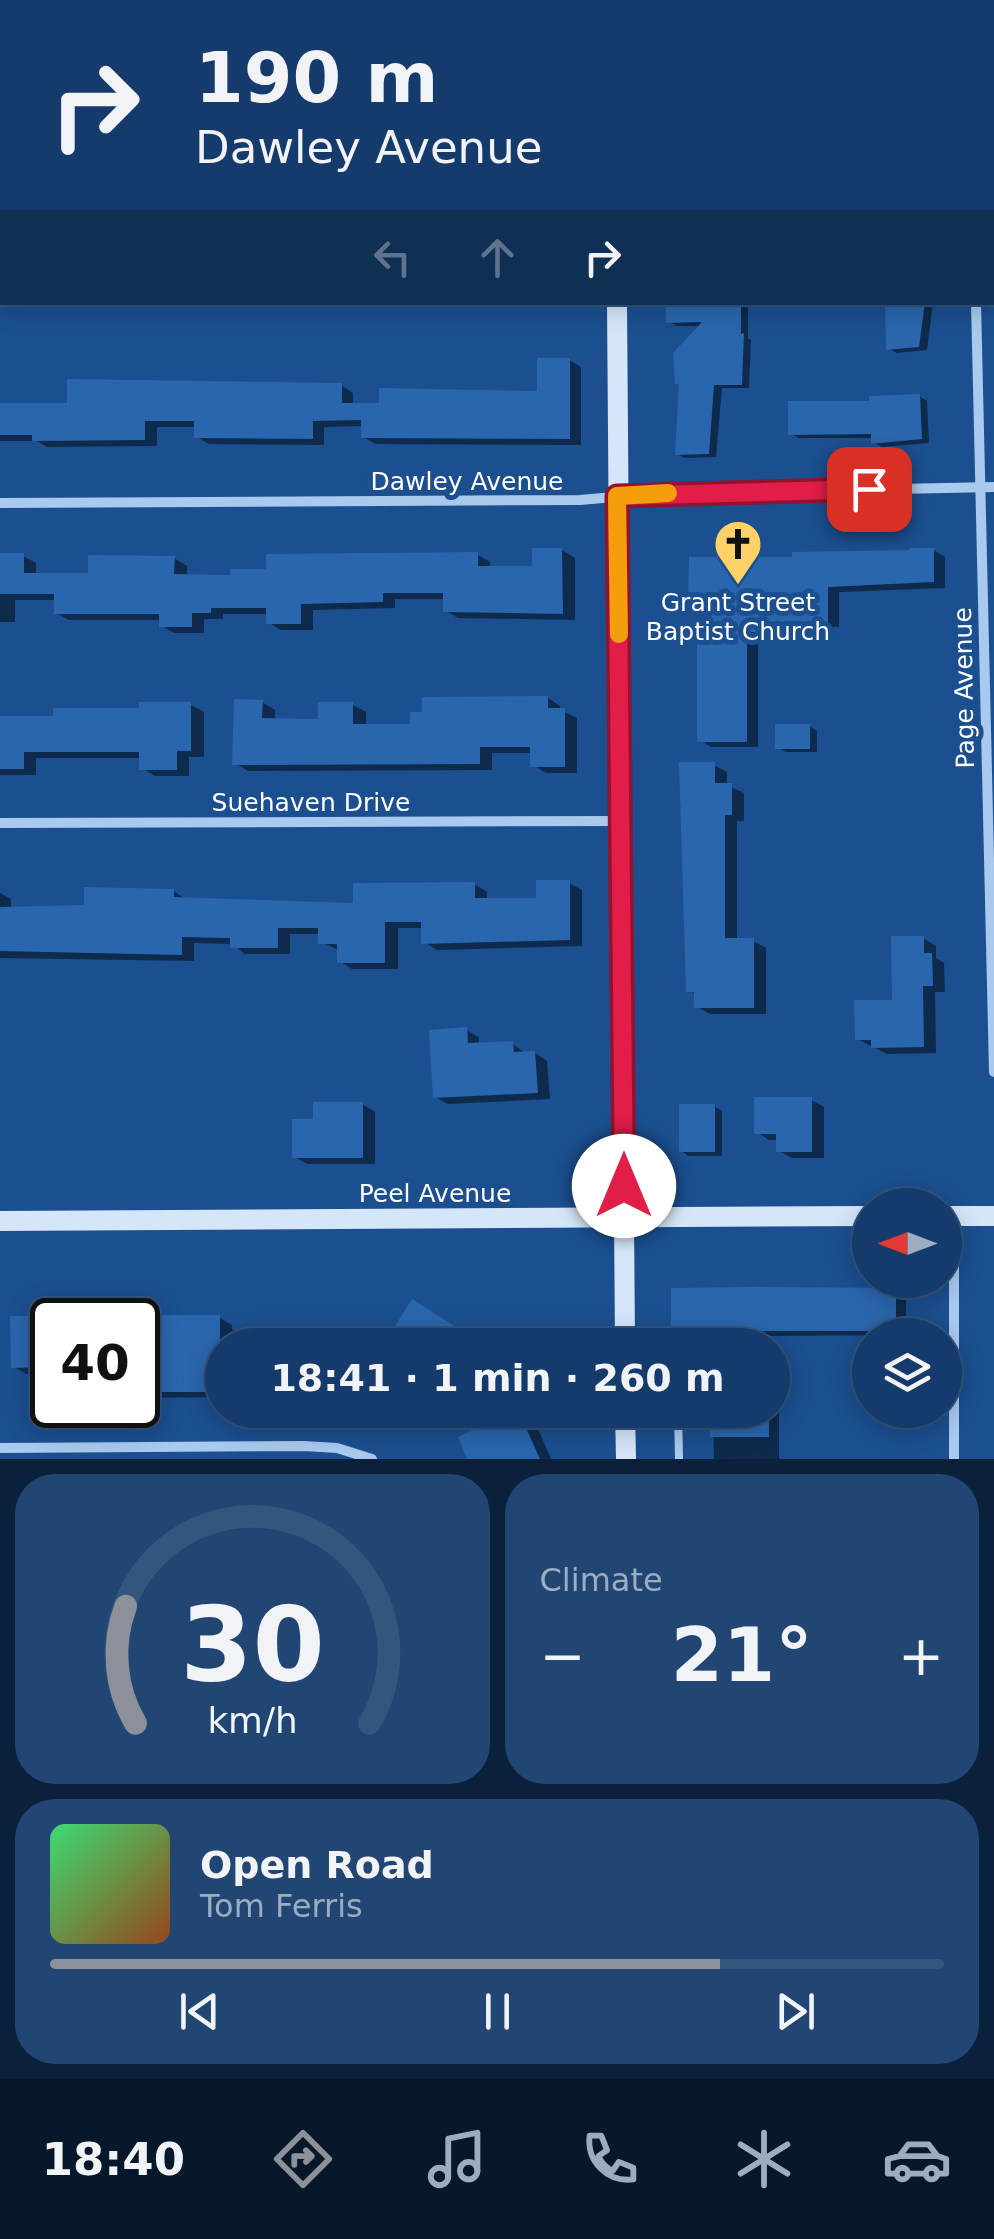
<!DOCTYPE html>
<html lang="en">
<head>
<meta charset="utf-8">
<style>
  :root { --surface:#143b6b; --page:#214673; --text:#f1f3f6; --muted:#9dadc1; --line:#33557e; --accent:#8c9099 }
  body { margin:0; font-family:"DejaVu Sans",sans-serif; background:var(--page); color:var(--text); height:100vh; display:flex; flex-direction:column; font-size:38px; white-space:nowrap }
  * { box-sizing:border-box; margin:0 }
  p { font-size:32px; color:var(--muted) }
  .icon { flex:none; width:55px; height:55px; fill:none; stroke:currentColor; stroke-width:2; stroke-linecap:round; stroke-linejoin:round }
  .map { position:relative; height:1459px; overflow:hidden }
  .drawer { display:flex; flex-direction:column; gap:15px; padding:15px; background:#0b203b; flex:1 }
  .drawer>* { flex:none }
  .hud { position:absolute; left:0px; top:0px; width:995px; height:305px; box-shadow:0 5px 25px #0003,0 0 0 2px var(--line); background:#143b6b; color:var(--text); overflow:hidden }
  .needle { width:65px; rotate:270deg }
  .tools { position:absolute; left:852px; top:1188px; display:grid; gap:20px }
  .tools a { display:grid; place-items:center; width:110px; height:110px; border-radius:50%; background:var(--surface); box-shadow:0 5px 25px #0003,0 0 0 2px var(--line); font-size:50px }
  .speed { position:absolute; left:30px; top:1298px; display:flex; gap:20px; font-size:50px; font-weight:700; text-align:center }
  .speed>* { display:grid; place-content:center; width:130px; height:130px; border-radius:50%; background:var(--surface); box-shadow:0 5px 25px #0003,0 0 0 2px var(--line); line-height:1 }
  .speed .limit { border:5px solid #111; border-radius:15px; background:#fff; color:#111 }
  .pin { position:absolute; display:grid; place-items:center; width:85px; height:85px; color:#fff; margin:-42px; border-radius:20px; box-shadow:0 5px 15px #0006 }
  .me { position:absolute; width:110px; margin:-55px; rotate:0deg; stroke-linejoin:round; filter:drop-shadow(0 0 8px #0008) }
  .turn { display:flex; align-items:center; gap:35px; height:210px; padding:0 30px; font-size:45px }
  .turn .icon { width:130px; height:130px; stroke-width:2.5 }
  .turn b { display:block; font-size:70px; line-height:85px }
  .lanes { display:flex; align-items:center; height:95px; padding:0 30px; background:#0003; justify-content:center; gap:50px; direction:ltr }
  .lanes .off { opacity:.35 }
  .big { font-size:75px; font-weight:600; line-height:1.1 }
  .drawer .widget { flex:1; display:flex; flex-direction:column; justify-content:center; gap:15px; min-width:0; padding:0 35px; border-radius:40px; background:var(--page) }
  .drawer .dial { align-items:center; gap:0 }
  .dial svg { height:260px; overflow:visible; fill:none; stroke:var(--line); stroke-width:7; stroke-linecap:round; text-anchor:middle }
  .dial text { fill:var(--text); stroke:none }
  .song { display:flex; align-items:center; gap:30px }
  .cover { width:120px; height:120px; border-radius:15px; background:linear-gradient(135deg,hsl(140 70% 55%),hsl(20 70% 35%)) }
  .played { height:10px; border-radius:5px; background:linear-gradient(90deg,var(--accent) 75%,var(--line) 75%) }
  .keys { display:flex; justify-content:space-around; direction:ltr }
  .heat { display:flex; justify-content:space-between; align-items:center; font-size:55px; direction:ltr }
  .drawer .tiles { flex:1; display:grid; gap:15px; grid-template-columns:1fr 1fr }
  .widget:last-child { grid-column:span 2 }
  .trip { position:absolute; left:205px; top:1328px; width:585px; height:100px; border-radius:50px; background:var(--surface); box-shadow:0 5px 25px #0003,0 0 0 2px var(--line); font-weight:600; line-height:100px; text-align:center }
  .tab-bar { display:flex; height:160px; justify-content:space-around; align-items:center; background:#08182b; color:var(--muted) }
  .tab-bar .icon { width:70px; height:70px }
  .tab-bar .current { color:var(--accent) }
  .tab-bar b { font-size:45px; color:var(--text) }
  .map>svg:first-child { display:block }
</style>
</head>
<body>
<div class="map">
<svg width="994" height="1459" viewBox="0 0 994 1459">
  <rect width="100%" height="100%" fill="#1b4f8f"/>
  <g fill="#0007">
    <path d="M683,0h55v2h-54z"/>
    <path d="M0,27h2v64l-2,-2z"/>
    <rect x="0" y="214" width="2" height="85"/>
    <path d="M669,302h79v37l3,1 -2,48h-27l-6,69 -31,1 -8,-4 25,-128h-25l-8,-4z"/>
    <path d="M887,302h46l-6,48 -30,3 -8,-4z"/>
    <path d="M569,360l12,7v78l-205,-1 -13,-7v-11l-39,1v18l-115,-1 -12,-7v-10h-40v19l-110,1 -10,-6h-37v-36l69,1 272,-21 12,8v12l187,-12z"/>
    <path d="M919,396l8,5 2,42 -47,4 -9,-5v-4h-74l-8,-4 81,-30z"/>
    <path d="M562,550l13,8v62l-117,-2 -12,-7v-12h-51v9l-82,2v20h-32l-12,-7v-9h-46v5h-19v14h-30l-13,-8v-5h-92l-13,-7v-13h-41v22h-15v-66h23l13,7v13h55l83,-18 13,8v11h46l245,-22 12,7v7l44,-1z"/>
    <path d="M933,550l12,7v31l-106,4v35h-62v10h-19v110h-47l-11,-7 13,-93v-47h-11l-11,-6 103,-34z"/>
    <path d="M548,698l12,8v4l17,8v55h-31l-13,-8v-12h-41v17l-244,1 -13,-8 27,-61 13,8v10l46,2 32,-17 13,7v14h47z"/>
    <path d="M191,705l13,7v45h-15v19h-34l-13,-8v-10h-106v17h-36v-56h55z"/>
    <path d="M809,726l8,5v21h-31l-8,-4z"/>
    <path d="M714,765l13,7v13l17,8v28h-7v120h16l13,7v66h-56l-13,-7v-12l-8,-5z"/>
    <path d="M569,883l13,7v56l-145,4 -13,-8v-14h-26v41h-46l-13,-8v-11l-18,-8v-8h-31v20h-45l-13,-10 -38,-1v18l-194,-3v-65l11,6v11l75,-3 87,-16 13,8 169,6 119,-21 13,8v8h51z"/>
    <path d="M923,938l13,8v12l8,5 1,29h-10l1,61 -49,1 -30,-15 37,-37z"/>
    <path d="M466,1030l13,7v8l33,-2 14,11 9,-1 12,8 3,38 -102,5 -13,-7z"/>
    <path d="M811,1100l13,7v51h-32l-13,-7v-11h-10l-12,-8z"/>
    <path d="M362,1104l13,8v52h-68l-12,-7 20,-36z"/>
    <path d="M714,1106l8,5v45h-33l-8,-5z"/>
    <path d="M896,1291l10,6v38l-155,1v9h-76z"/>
    <path d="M13,1318l73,1 2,1h-36v53l-26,1 -13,-8z"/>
    <path d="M131,1318h89l12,7v5h98l13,8v7h-121v52l-79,1 -5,-3v-75z"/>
    <path d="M772,1398l7,4v57h-65l-1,-49h59z"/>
    <path d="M390,1410h19l-5,8z"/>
    <path d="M487,1410h68l-21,9 17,40h-81l23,-35z"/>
  </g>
  <g fill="#2a66ad">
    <path d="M666,302h75v32l3,-1 -2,52h-28l-5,69 -34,1 4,-71h-4l-2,-31 29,-31 -36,1z"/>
    <path d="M885,302h40l-6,45 -33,3z"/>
    <path d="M537,358h33v81l-209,-1v-18l-48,1v18l-119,-1v-17h-49v19l-113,1v-6h-32v-32h67v-24l275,4v20h37v-15l158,3z"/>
    <path d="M920,394l2,45 -51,5v-10l-83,1v-34h81v-5z"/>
    <path d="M532,548h30l1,66 -120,-2v-19h-60v9l-82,2v20h-35v-16h-55v5h-19v14h-33v-13h-105v-20h-54v-41h24v20h64v-18l87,1 -1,18 56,1v-6h36v-15l212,-2v14h54z"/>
    <path d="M909,548h25v34l-106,5v35h-62v10h-19v110h-50v-98h13l1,-49h-23l1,-38h103v-5l117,-2z"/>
    <path d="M548,696v12h17v59h-35v-20h-50v17l-248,1 2,-66 29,1 -1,18 56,1v-17h35v22h57v-12h12v-15z"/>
    <path d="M139,702h52v49h-14v19h-38v-18h-115v17h-24v-53h53v-8h86z"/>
    <rect x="775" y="724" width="35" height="25"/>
    <path d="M679,762h36v21h17v32h-7v123h29v70h-60v-16h-8z"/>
    <path d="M536,880h34v60l-149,4v-22h-36v41h-48v-19h-19v-16h-40v20h-48v-10l-48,-1v18l-182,-4v-44l84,-2v-18l90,2v8l179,6v-20l122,-1v16h61z"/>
    <path d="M891,936h33v17h8l1,33h-10l1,61 -53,1v-8h-16l-1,-40h38z"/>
    <path d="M467,1027l1,16 45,-2 1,11 21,-1 3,42 -105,5 -4,-68z"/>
    <path d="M754,1097h58v55h-36v-18h-22z"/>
    <path d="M313,1102h50v56h-71v-39h21z"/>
    <rect x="679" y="1104" width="36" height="48"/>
    <path d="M752,1287l144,1v43h-155v14h-70v-57z"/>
    <path d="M412,1299l72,46h-101z"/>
    <rect x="138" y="1315" width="82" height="77"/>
    <path d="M10,1316h42v51l-41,1z"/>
    <path d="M484,1410h34l22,49h-73l-9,-22 32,-14z"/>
    <rect x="710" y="1410" width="59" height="27"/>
  </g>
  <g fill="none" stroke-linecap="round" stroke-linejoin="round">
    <path stroke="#a9c9ee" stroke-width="8" d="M678,1410l1,49"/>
    <g stroke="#a9c9ee" stroke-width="10">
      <path d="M971,0v2"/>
      <path d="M0,146h2"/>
      <path d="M976,302l18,770"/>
      <path d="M0,503l580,-3 68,-6 346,-7"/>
      <path d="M0,823l621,-2"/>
      <path d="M954,1216v243"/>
      <path d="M0,1448l304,-2 33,2 35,11"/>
    </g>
    <g stroke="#d6e6fa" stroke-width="20">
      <path d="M615,0v2"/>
      <path d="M617,302l8,1043"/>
      <path d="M945,1216h49"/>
      <path d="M0,1221l870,-5"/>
      <path d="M625,1410l1,49"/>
    </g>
  </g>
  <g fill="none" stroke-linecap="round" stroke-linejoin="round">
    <g stroke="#92132f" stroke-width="25">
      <path id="route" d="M624,1186l-7,-690 252,-7"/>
    </g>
    <use href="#route" stroke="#e11d48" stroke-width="18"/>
    <path stroke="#f59e0b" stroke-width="18" d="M619,634l-2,-138 51,-3"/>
  </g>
  <defs>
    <g id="church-pin" transform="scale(2.5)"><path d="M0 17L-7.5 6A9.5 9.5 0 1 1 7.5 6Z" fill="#ffd166" stroke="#1b4f8f"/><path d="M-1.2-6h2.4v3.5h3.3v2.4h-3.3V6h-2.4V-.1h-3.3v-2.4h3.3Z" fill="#111"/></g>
  </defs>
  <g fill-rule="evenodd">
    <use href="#church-pin" x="738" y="544"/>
  </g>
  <g text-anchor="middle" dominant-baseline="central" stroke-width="10" stroke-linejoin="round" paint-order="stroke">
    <g font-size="25" fill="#fff" stroke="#1b4f8f">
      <text x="467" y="481">Dawley Avenue</text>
      <text transform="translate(964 688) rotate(-91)">Page Avenue</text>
      <text x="311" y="802">Suehaven Drive</text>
      <text x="435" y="1193">Peel Avenue</text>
    </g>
    <g font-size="25" fill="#fff" stroke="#1b4f8f">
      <text x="738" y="602">Grant Street<tspan x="738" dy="29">Baptist Church</tspan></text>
    </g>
  </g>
</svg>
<div class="tools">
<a><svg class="needle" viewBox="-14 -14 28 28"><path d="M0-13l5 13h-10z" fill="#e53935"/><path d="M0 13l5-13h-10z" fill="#9dadc1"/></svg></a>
<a><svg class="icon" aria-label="layers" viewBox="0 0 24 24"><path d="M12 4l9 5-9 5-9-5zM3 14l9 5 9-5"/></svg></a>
</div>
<div class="speed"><div class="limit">40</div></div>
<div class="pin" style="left:869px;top:489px;background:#d93025"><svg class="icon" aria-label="arrive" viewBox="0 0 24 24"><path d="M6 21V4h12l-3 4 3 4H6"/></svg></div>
<svg class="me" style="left:624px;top:1186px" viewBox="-20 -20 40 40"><circle r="19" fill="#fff"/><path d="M0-13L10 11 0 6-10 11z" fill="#e11d48"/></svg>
<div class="trip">18:41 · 1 min · 260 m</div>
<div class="hud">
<div class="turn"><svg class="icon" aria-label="right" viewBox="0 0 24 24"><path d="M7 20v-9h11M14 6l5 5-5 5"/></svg><div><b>190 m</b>Dawley Avenue</div></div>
<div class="lanes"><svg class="icon off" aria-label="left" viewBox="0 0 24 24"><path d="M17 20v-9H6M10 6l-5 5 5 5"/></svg><svg class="icon off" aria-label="ahead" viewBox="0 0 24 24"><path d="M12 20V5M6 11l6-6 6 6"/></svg><svg class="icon" aria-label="right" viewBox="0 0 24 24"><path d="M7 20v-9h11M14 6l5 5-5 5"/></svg></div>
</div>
</div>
<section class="drawer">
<div class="tiles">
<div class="widget dial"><svg viewBox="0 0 100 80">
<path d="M14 69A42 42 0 1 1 86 69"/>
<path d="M14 69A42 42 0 0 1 11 33" stroke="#8c9099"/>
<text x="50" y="56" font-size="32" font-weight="700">30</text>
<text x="50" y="72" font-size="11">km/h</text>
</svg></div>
<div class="widget"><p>Climate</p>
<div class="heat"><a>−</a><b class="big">21°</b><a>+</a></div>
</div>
<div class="widget">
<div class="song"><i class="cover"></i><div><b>Open Road</b><p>Tom Ferris</p></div></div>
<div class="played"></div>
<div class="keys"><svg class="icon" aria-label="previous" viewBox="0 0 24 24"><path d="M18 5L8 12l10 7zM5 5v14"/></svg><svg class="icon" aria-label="pause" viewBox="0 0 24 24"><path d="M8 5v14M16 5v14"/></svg><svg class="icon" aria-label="next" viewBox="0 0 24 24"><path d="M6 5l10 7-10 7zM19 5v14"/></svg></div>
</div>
</div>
</section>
<nav class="tab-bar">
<b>18:40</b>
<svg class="icon current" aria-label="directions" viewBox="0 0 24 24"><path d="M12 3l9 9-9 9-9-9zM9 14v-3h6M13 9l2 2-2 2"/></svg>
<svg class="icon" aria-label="music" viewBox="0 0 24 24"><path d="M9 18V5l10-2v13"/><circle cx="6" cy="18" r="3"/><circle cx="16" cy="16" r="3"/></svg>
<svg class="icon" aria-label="phone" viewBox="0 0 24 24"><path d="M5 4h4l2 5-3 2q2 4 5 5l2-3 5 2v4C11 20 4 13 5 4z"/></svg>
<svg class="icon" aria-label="climate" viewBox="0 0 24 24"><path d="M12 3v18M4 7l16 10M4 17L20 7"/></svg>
<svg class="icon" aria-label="car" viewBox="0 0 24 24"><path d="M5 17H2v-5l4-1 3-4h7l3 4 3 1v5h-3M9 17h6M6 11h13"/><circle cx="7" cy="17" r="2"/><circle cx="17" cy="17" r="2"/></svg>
</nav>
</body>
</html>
